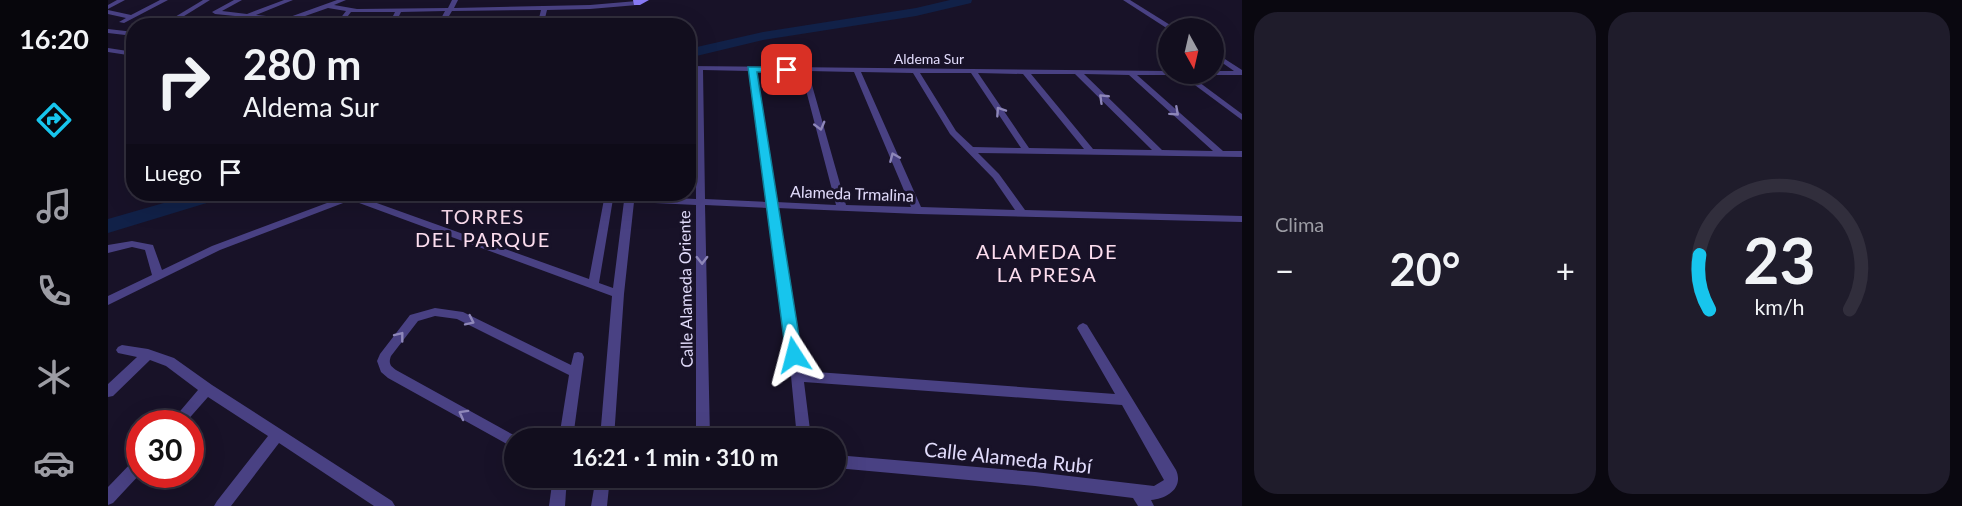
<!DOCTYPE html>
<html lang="es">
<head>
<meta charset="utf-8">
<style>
  :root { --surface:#120e1e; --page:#1f1c2b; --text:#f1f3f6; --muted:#9c9ca4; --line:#312e3c; --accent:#17c5ed }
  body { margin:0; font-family:Lato,sans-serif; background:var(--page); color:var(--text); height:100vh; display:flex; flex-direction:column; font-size:22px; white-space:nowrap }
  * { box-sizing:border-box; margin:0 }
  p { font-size:20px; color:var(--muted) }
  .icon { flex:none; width:33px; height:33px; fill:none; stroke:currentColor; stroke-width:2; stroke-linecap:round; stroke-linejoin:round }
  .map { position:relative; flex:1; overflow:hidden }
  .panel { display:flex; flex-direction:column; gap:12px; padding:12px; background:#0a0810; width:720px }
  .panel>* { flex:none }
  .hud { position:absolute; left:18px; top:18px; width:570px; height:183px; border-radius:24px; box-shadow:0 6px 24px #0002,0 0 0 2px var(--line); background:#120e1e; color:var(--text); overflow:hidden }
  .needle { width:39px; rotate:172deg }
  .buttons { position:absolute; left:1050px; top:18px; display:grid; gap:12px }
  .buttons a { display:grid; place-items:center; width:66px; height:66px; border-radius:50%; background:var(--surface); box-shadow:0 6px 24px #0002,0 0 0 2px var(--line); font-size:30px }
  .speed { position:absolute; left:18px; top:410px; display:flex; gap:12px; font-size:30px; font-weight:700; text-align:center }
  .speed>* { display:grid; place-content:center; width:78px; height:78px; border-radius:50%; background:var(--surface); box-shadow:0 6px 24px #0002,0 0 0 2px var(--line); line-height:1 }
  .speed .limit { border:9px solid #d22; background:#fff; color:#111 }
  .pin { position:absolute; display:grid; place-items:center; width:51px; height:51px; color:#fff; margin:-26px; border-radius:12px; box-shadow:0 3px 9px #0006 }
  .me { position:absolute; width:66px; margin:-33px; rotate:351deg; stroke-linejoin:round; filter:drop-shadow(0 0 4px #0008) }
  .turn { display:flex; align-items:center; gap:21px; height:126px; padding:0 18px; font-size:27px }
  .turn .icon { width:78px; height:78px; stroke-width:2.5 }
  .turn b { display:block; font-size:42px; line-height:51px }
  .then { display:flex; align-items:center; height:57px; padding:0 18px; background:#0003; gap:12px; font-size:22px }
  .big { font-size:45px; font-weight:700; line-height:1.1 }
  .panel .card { flex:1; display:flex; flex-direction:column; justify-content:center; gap:9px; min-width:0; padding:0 21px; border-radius:24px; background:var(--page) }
  .panel .dial { align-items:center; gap:0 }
  .dial svg { height:156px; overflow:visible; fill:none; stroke:var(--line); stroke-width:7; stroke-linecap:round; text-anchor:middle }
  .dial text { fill:var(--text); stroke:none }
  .heat { display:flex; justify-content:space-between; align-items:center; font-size:33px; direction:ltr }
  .panel .tiles { flex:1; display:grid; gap:12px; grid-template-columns:repeat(2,1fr) }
  .trip { position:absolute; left:396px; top:428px; width:342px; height:60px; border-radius:30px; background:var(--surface); box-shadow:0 6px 24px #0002,0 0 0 2px var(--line); font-weight:700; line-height:60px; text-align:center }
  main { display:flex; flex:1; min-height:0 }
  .tabs { display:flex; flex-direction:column; width:108px; justify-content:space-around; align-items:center; background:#07060c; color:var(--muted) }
  .tabs .icon { width:42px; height:42px }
  .tabs .selected { color:var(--accent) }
  .tabs b { font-size:27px; color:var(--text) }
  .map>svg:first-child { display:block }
</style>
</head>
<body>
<main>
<nav class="tabs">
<b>16:20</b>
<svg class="icon selected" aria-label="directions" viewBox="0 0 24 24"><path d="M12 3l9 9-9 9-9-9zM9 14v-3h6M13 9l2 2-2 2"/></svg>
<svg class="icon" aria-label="music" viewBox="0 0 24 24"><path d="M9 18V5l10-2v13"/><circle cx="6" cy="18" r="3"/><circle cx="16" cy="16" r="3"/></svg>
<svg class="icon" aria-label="phone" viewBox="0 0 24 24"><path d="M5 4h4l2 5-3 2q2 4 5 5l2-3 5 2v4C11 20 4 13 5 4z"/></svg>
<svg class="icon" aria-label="climate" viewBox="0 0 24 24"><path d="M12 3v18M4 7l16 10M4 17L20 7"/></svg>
<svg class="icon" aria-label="car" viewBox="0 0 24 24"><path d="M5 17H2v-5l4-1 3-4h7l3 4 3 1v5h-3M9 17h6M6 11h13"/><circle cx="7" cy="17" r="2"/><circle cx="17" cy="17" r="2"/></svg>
</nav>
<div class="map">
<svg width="1134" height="506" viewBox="0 0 1134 506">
  <rect width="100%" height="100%" fill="#181228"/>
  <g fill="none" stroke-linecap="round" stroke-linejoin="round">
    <g fill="#112148" fill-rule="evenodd">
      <path d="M842,0h22l-1,3 -55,13 -153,24 -75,18v-9l75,-17 153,-24z"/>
      <path d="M87,194h31l-3,4 -115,35v-14z"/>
    </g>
    <g fill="#494183" fill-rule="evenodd">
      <path d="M9,0h8l-17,9v-4z"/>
      <path d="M52,0h8l-44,23 -5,-1 7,-4 -18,-4v-4l23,5z"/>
      <path d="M95,0h7l-42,26h-8z"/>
      <path d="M126,0h8l-20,11 25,3 37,-14h9l-37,15 31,3 50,-18h9l-12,5 23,4 91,-1 4,-8h6l-4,8 136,-3 47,-4 3,2 -3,2 -47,4 -43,1 -3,12 -3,2 -3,-2 3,-12 -89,1 -9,15h-6l8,-15 -44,1 -7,14h-6l7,-14h-44l-10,13 -4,1 -1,-2 10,-13 -18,-3 -40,14 -32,-4 2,2 -1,1 -16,5h-13l27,-8 -40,-4 -3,-2z"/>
      <path d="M1015,0h7l45,28 -7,1z"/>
      <path d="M0,29l26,3v4l-26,-3z"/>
      <path d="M0,48l26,4v4l-26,-4z"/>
      <path d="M1106,52l28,18v5h-31l3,-4h20l-20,-14z"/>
      <path d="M580,66l480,5 3,4h-34l86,76h19v6l-264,-4 21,21 26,36 217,6v6l-324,-8 -141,-6 26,163 312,23 -38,-66 2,-3 4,-2 4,2 89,145c8,18 -9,29 -25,30l3,6h-16l-5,-8 -98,-12 -199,-18v-13l199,17 119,14 10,-6 -42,-75 -318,-23 7,56h-14l-6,-62 -23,-168 -63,-3 5,233h-14v-233l-62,-3 -10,92 -10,144h-14l12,-142 -261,-96 -131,50 -112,55v-9l44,-21 -7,-25 -13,-3 -24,6v-8l24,-4 21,4 9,25 50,-24 139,-52h9v3l229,82 16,-85 20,1 1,-1h8v2l62,3 -1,-129h-7zM595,70l46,1 18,131 -62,-3zM648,71h45l35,134 -60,-3zM700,71l46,1 57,135 -65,-2zM753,72l52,1 37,61 43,44 22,32 -94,-3zM812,73h51l50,75 -48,-1 -17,-16zM870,73l45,1 61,75 -55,-1zM923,74h44l77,76 -59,-1zM976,74l45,1 84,76 -51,-1zM505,199l11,2 -11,87 -14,-5z"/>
      <path d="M1072,74h8l54,40v6z"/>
      <path d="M327,308l28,4 108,53 3,-12 4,-1 4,1 2,4 -11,81h-14l10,-63 -112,-56 -22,-3 -17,5 -27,35c-3,8 0,10 5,14l123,68h-5v10l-126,-70 -7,-6 -4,-11 3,-7 30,-39z"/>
      <path d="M14,345l26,4 26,9 38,27 180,116 3,5h-21l-95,-63 -48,63h-17l3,-5 51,-65 -60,-39 -23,26h-15l28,-33 -32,-24 -16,-6 -37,36 -5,1v-13l29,-27 -19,-4 -2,-3 2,-3z"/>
      <path d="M32,458v16l-27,29 -5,2v-18l27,-28z"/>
      <path d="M445,477h14l-2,29h-16z"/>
      <path d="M488,477h14l-3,29h-16z"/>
    </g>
    <path fill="#887af5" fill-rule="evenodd" d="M525,0h16l-9,5h-6z"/>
  </g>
  <defs><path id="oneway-chevron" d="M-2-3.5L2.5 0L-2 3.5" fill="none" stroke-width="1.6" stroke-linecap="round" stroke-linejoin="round" transform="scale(1.5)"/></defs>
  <g stroke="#8e87b9">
    <use href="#oneway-chevron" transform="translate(995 98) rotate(-136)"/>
    <use href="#oneway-chevron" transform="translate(892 111) rotate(-124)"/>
    <use href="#oneway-chevron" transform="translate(1067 112) rotate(42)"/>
    <use href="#oneway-chevron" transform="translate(712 126) rotate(75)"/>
    <use href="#oneway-chevron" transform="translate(786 157) rotate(-113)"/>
    <use href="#oneway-chevron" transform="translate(594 260) rotate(89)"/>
    <use href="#oneway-chevron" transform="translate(362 321) rotate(26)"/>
    <use href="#oneway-chevron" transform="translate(292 336) rotate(-52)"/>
    <use href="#oneway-chevron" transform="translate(355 414) rotate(-151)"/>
  </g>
  <path fill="#17c5ed" stroke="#0f809a" stroke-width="1.5" d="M640,67h39l4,3 -4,2h-30l45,283 -3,4 -5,2 -6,-2 -2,-4z"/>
  <g text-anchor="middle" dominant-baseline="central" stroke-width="6" stroke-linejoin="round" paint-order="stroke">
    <g font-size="14" fill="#e2dcfc" stroke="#181228">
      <text x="821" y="58">Aldema Sur</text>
    </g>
    <g font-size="16" fill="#e2dcfc" stroke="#181228">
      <text transform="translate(744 193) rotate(2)">Alameda Trmalina</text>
      <text transform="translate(577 289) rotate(-91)">Calle Alameda Oriente</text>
    </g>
    <g font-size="20" letter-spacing="1.5" fill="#fcddee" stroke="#181228">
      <text x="375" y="216">TORRES<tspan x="375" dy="23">DEL PARQUE</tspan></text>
      <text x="939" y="251">ALAMEDA DE<tspan x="939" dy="23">LA PRESA</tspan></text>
    </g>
    <g font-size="20" fill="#e2dcfc" stroke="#181228">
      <text transform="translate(900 457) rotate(6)">Calle Alameda Rubí</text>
    </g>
  </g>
</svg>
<div class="buttons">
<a><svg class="needle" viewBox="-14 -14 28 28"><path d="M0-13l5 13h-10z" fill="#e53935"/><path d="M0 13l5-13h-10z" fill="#9c9ca4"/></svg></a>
</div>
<div class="speed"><div class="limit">30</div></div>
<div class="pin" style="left:679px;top:70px;background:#d93025"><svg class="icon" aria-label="arrive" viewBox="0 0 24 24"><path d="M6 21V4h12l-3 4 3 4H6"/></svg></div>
<svg class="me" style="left:686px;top:355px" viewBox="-20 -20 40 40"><path d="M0-17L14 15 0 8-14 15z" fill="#17c5ed" stroke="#fff" stroke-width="4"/></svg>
<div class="trip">16:21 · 1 min · 310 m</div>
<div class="hud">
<div class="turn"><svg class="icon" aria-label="right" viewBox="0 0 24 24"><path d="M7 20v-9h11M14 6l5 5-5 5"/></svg><div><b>280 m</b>Aldema Sur</div></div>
<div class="then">Luego<svg class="icon" aria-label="arrive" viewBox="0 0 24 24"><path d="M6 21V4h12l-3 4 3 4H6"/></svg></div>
</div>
</div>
<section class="panel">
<div class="tiles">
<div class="card"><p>Clima</p>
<div class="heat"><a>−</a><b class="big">20°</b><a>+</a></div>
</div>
<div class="card dial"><svg viewBox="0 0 100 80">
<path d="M14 69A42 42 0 1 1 86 69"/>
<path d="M14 69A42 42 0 0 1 9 41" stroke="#17c5ed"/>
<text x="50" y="56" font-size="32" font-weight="700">23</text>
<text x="50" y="72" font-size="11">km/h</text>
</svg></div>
</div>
</section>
</main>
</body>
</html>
